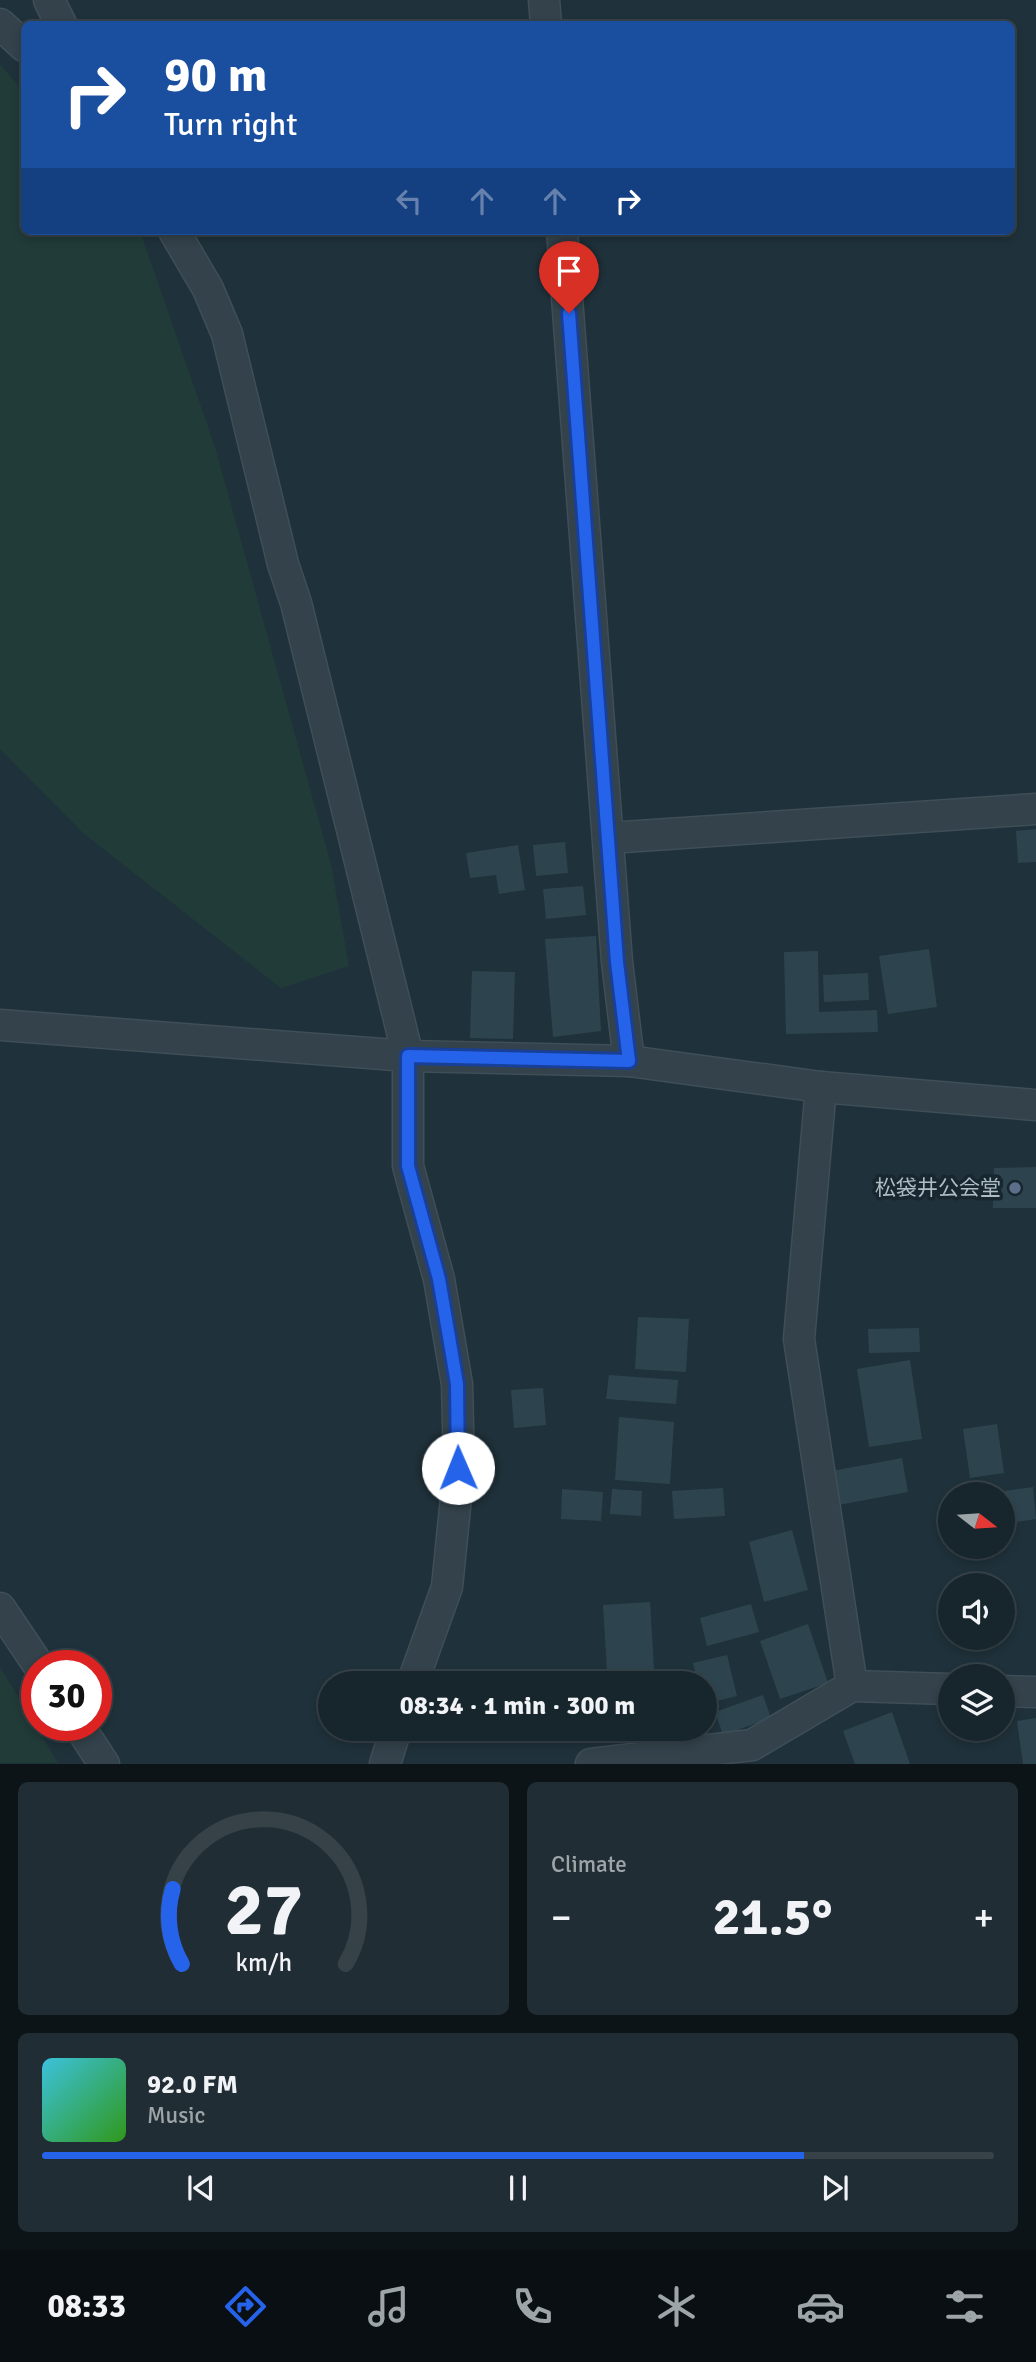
<!DOCTYPE html>
<html lang="en">
<head>
<meta charset="utf-8">
<style>
  :root { --surface:#17252c; --page:#202d34; --text:#f1f3f6; --muted:#9ea5a9; --line:#364248; --accent:#2563eb }
  body { margin:0; font-family:Signika,"Noto Sans JP",sans-serif; background:var(--page); color:var(--text); height:100vh; display:flex; flex-direction:column; font-size:26px; white-space:nowrap }
  * { box-sizing:border-box; margin:0 }
  p { font-size:23px; color:var(--muted) }
  .icon { flex:none; width:38px; height:38px; fill:none; stroke:currentColor; stroke-width:2; stroke-linecap:round; stroke-linejoin:round }
  .map { position:relative; height:1764px; overflow:hidden }
  .drawer { display:flex; flex-direction:column; gap:18px; padding:18px; background:#0d1418; flex:1 }
  .drawer>* { flex:none }
  .banner { position:absolute; left:21px; top:21px; width:994px; height:214px; border-radius:10px; box-shadow:0 4px 10px #0003,0 0 0 2px var(--line); background:#1a4fa0; color:#fff; overflow:hidden }
  .needle { width:46px; rotate:107deg }
  .fabs { position:absolute; left:938px; top:1482px; display:grid; gap:14px }
  .fabs a { display:grid; place-items:center; width:77px; height:77px; border-radius:50%; background:var(--surface); box-shadow:0 4px 10px #0003,0 0 0 2px var(--line); font-size:35px }
  .speed { position:absolute; left:21px; top:1650px; display:flex; gap:14px; font-size:35px; font-weight:700; text-align:center }
  .speed>* { display:grid; place-content:center; width:91px; height:91px; border-radius:50%; background:var(--surface); box-shadow:0 4px 10px #0003,0 0 0 2px var(--line); line-height:1 }
  .speed .limit { border:10px solid #d22; background:#fff; color:#111 }
  .pin { position:absolute; display:grid; place-items:center; width:60px; height:60px; color:#fff; margin:-72px -30px; border-radius:50% 50% 50% 0; rotate:-45deg; box-shadow:0 0 7px #0007 }
  .pin .icon { rotate:45deg }
  .me { position:absolute; width:77px; margin:-38px; rotate:359deg; stroke-linejoin:round; filter:drop-shadow(0 0 5px #0008) }
  .turn { display:flex; align-items:center; gap:24px; height:147px; padding:0 28px; font-size:32px }
  .turn .icon { width:91px; height:91px; stroke-width:2.5 }
  .turn b { display:block; font-size:49px; line-height:60px }
  .lanes { display:flex; align-items:center; height:66px; padding:0 28px; background:#0003; justify-content:center; gap:35px; direction:ltr }
  .lanes .off { opacity:.35 }
  .big { font-size:52px; font-weight:800; line-height:1.1 }
  .drawer .tile { flex:1; display:flex; flex-direction:column; justify-content:center; gap:10px; min-width:0; padding:0 24px; border-radius:10px; background:var(--page) }
  .drawer .dial { align-items:center; gap:0 }
  .dial svg { height:182px; overflow:visible; fill:none; stroke:var(--line); stroke-width:7; stroke-linecap:round; text-anchor:middle }
  .dial text { fill:var(--text); stroke:none }
  .song { display:flex; align-items:center; gap:21px }
  .cover { width:84px; height:84px; border-radius:10px; background:linear-gradient(135deg,hsl(190 70% 55%),hsl(110 70% 35%)) }
  .played { height:7px; border-radius:4px; background:linear-gradient(90deg,var(--accent) 80%,var(--line) 80%) }
  .keys { display:flex; justify-content:space-around; direction:ltr }
  .heat { display:flex; justify-content:space-between; align-items:center; font-size:38px; direction:ltr }
  .drawer .tiles { flex:1; display:grid; gap:18px; grid-template-columns:1fr 1fr }
  .tile:last-child { grid-column:span 2 }
  .trip { position:absolute; left:318px; top:1671px; width:399px; height:70px; border-radius:35px; background:var(--surface); box-shadow:0 4px 10px #0003,0 0 0 2px var(--line); font-weight:800; line-height:70px; text-align:center }
  .dock { display:flex; height:112px; justify-content:space-around; align-items:center; background:#090f12; color:var(--muted) }
  .dock .icon { width:49px; height:49px }
  .dock .on { color:var(--accent) }
  .dock b { font-size:32px; color:var(--text) }
  .map>svg:first-child { display:block }
</style>
</head>
<body>
<div class="map">
<svg width="1036" height="1764" viewBox="0 0 1036 1764">
  <rect width="100%" height="100%" fill="#1f313a"/>
  <g fill="#213b38">
    <path d="M0,64l24,29v138h116l75,216 116,417 18,102 -68,22 -197,-154 -84,-85z"/>
    <path d="M0,1667l58,96h-58z"/>
  </g>
  <g fill="#2d444f">
    <path d="M1036,829v33l-18,1 -2,-32z"/>
    <path d="M565,842l3,31 -32,3 -3,-31z"/>
    <path d="M518,845l7,45 -26,4 -3,-19 -26,3 -4,-25z"/>
    <path d="M583,886l3,29 -40,4 -3,-30z"/>
    <path d="M596,936l5,95 -48,6 -8,-98z"/>
    <path d="M929,949l8,58 -49,7 -9,-58z"/>
    <path d="M818,951l1,61 58,-2 1,22 -92,2 -2,-82z"/>
    <path d="M472,971l43,1 -2,67 -43,-1z"/>
    <path d="M868,973l1,27 -45,2 -1,-27z"/>
    <path d="M1036,1167v41h-43l1,-40z"/>
    <path d="M638,1317l51,2 -3,53 -51,-3z"/>
    <path d="M919,1328l1,24 -51,1 -1,-24z"/>
    <path d="M910,1360l12,79 -53,8 -12,-78z"/>
    <path d="M609,1375l69,5 -2,24 -70,-5z"/>
    <path d="M543,1388l3,37 -32,3 -3,-38z"/>
    <path d="M619,1417l55,5 -4,62 -55,-4z"/>
    <path d="M997,1424l7,49 -34,5 -7,-49z"/>
    <path d="M902,1458l6,34 -75,14 -7,-34z"/>
    <path d="M1033,1487l3,32 -33,5v-30l-14,-1z"/>
    <path d="M723,1488l2,28 -51,3 -2,-28z"/>
    <path d="M562,1489l41,3 -2,29 -40,-2z"/>
    <path d="M612,1489l30,2 -1,25 -31,-2z"/>
    <path d="M792,1530l16,60 -44,12 -15,-60z"/>
    <path d="M650,1602l4,67 -47,3 -4,-67z"/>
    <path d="M751,1604l8,28 -52,14 -7,-28z"/>
    <path d="M808,1624l20,59 -48,16 -20,-58z"/>
    <path d="M727,1655l10,41 -32,8v-20h-7l-5,-21z"/>
    <path d="M763,1695l8,23 -48,17 -8,-23z"/>
    <path d="M892,1712l18,52h-55l-12,-33z"/>
    <path d="M1036,1718v46h-13l-6,-43z"/>
    <path d="M626,1729h43l1,1 -42,7z"/>
  </g>
  <g fill="none" stroke-linecap="round" stroke-linejoin="round">
    <g stroke="#3f4e57" stroke-width="33">
      <g id="street">
        <path d="M49,0l12,24"/>
        <path d="M544,0l2,24"/>
        <path d="M0,24l24,22"/>
        <path d="M174,231l34,58 19,45 56,230 13,39 112,453v110l31,113 18,105 2,84 -12,119 -35,97"/>
        <path d="M562,231l55,731 12,99"/>
        <path d="M609,838l427,-29"/>
        <path d="M0,1025l408,31 221,5 192,26 215,18"/>
        <path d="M821,1087l-22,252 53,347"/>
        <path d="M0,1608l39,58"/>
        <path d="M1003,1691l33,1"/>
        <path d="M79,1726l25,38"/>
        <path d="M385,1764l11,-35"/>
        <path d="M591,1764l161,-19 100,-59 98,3"/>
      </g>
    </g>
    <use href="#street" stroke="#33424b" stroke-width="30"/>
  </g>
  <g fill="none" stroke-linecap="round" stroke-linejoin="round">
    <g stroke="#184099" stroke-width="18">
      <path id="route" d="M458,1468l-1,-84 -9,-53 -9,-52 -31,-113v-110l221,5 -12,-99 -48,-649"/>
    </g>
    <use href="#route" stroke="#2563eb" stroke-width="12"/>
  </g>
  <circle fill="#5c6f8a" stroke="#18272f" stroke-width="2.5" cx="1015" cy="1188" r="7"/>
  <g text-anchor="middle" dominant-baseline="central" stroke-width="7" stroke-linejoin="round" paint-order="stroke">
    <g font-size="21" fill="#adbec7" stroke="#18272f" text-anchor="end">
      <text x="1001" y="1188">松袋井公会堂</text>
    </g>
  </g>
</svg>
<div class="fabs">
<a><svg class="needle" viewBox="-14 -14 28 28"><path d="M0-13l5 13h-10z" fill="#e53935"/><path d="M0 13l5-13h-10z" fill="#9ea5a9"/></svg></a>
<a><svg class="icon" aria-label="sound" viewBox="0 0 24 24"><path d="M4 9h4l5-4v14l-5-4H4zM17 9q2 3 0 6"/></svg></a>
<a><svg class="icon" aria-label="layers" viewBox="0 0 24 24"><path d="M12 4l9 5-9 5-9-5zM3 14l9 5 9-5"/></svg></a>
</div>
<div class="speed"><div class="limit">30</div></div>
<div class="pin" style="left:569px;top:313px;background:#d93025"><svg class="icon" aria-label="arrive" viewBox="0 0 24 24"><path d="M6 21V4h12l-3 4 3 4H6"/></svg></div>
<svg class="me" style="left:458px;top:1468px" viewBox="-20 -20 40 40"><circle r="19" fill="#fff"/><path d="M0-13L10 11 0 6-10 11z" fill="#2563eb"/></svg>
<div class="trip">08:34 · 1 min · 300 m</div>
<div class="banner">
<div class="turn"><svg class="icon" aria-label="right" viewBox="0 0 24 24"><path d="M7 20v-9h11M14 6l5 5-5 5"/></svg><div><b>90 m</b>Turn right</div></div>
<div class="lanes"><svg class="icon off" aria-label="left" viewBox="0 0 24 24"><path d="M17 20v-9H6M10 6l-5 5 5 5"/></svg><svg class="icon off" aria-label="ahead" viewBox="0 0 24 24"><path d="M12 20V5M6 11l6-6 6 6"/></svg><svg class="icon off" aria-label="ahead" viewBox="0 0 24 24"><path d="M12 20V5M6 11l6-6 6 6"/></svg><svg class="icon" aria-label="right" viewBox="0 0 24 24"><path d="M7 20v-9h11M14 6l5 5-5 5"/></svg></div>
</div>
</div>
<section class="drawer">
<div class="tiles">
<div class="tile dial"><svg viewBox="0 0 100 80">
<path d="M14 69A42 42 0 1 1 86 69"/>
<path d="M14 69A42 42 0 0 1 10 36" stroke="#2563eb"/>
<text x="50" y="56" font-size="32" font-weight="700">27</text>
<text x="50" y="72" font-size="11">km/h</text>
</svg></div>
<div class="tile"><p>Climate</p>
<div class="heat"><a>−</a><b class="big">21.5°</b><a>+</a></div>
</div>
<div class="tile">
<div class="song"><i class="cover"></i><div><b>92.0 FM</b><p>Music</p></div></div>
<div class="played"></div>
<div class="keys"><svg class="icon" aria-label="previous" viewBox="0 0 24 24"><path d="M18 5L8 12l10 7zM5 5v14"/></svg><svg class="icon" aria-label="pause" viewBox="0 0 24 24"><path d="M8 5v14M16 5v14"/></svg><svg class="icon" aria-label="next" viewBox="0 0 24 24"><path d="M6 5l10 7-10 7zM19 5v14"/></svg></div>
</div>
</div>
</section>
<nav class="dock">
<b>08:33</b>
<svg class="icon on" aria-label="directions" viewBox="0 0 24 24"><path d="M12 3l9 9-9 9-9-9zM9 14v-3h6M13 9l2 2-2 2"/></svg>
<svg class="icon" aria-label="music" viewBox="0 0 24 24"><path d="M9 18V5l10-2v13"/><circle cx="6" cy="18" r="3"/><circle cx="16" cy="16" r="3"/></svg>
<svg class="icon" aria-label="phone" viewBox="0 0 24 24"><path d="M5 4h4l2 5-3 2q2 4 5 5l2-3 5 2v4C11 20 4 13 5 4z"/></svg>
<svg class="icon" aria-label="climate" viewBox="0 0 24 24"><path d="M12 3v18M4 7l16 10M4 17L20 7"/></svg>
<svg class="icon" aria-label="car" viewBox="0 0 24 24"><path d="M5 17H2v-5l4-1 3-4h7l3 4 3 1v5h-3M9 17h6M6 11h13"/><circle cx="7" cy="17" r="2"/><circle cx="17" cy="17" r="2"/></svg>
<svg class="icon" aria-label="filters" viewBox="0 0 24 24"><path d="M4 7h16M4 17h16"/><circle cx="9" cy="7" r="2"/><circle cx="15" cy="17" r="2"/></svg>
</nav>
</body>
</html>
